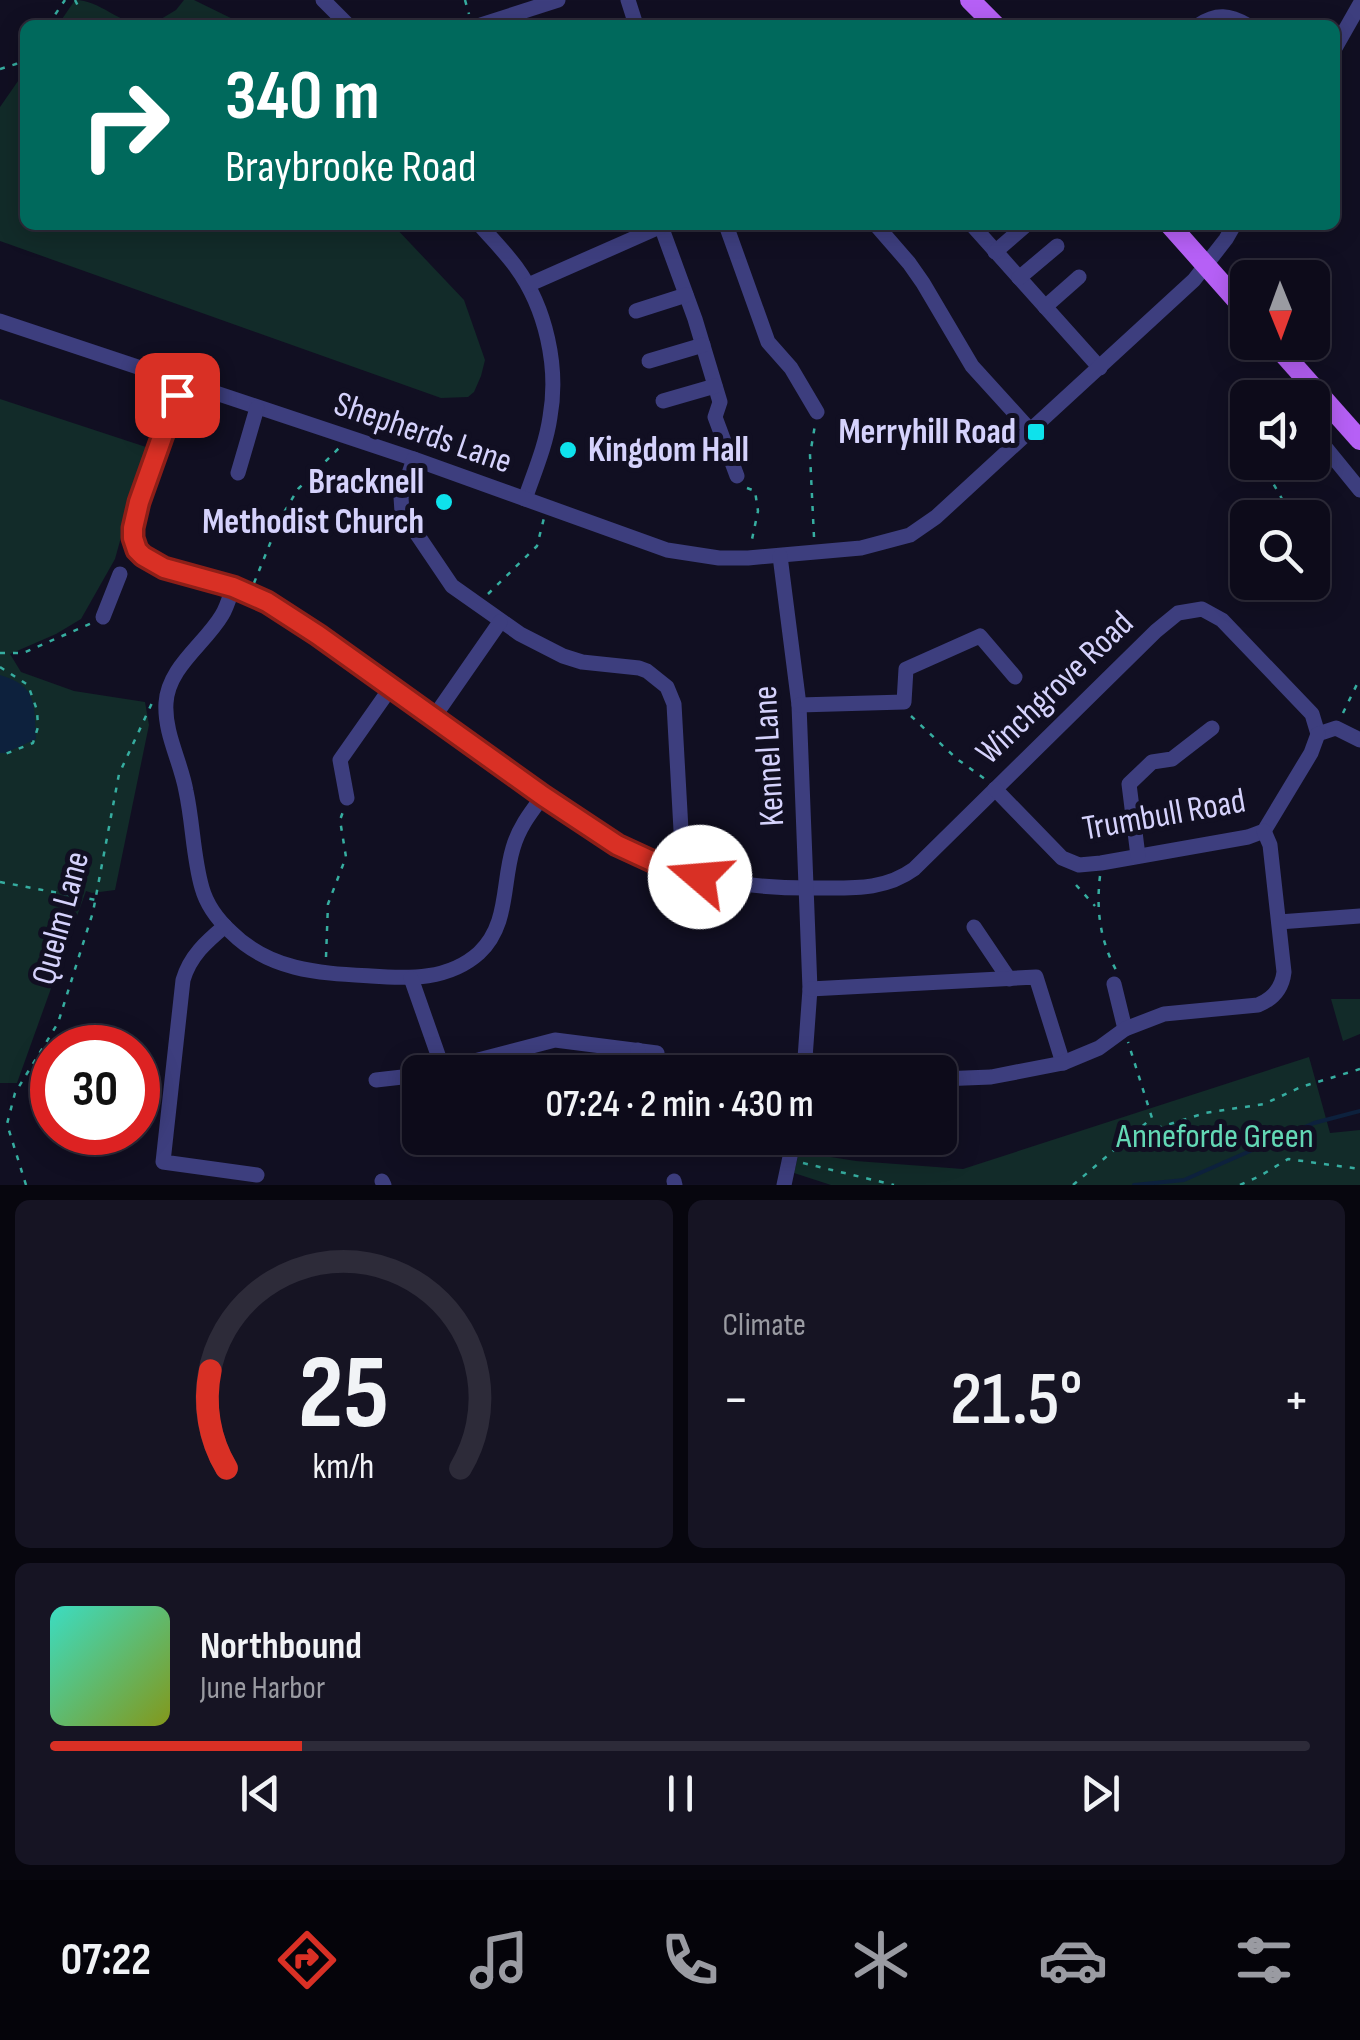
<!DOCTYPE html>
<html lang="en">
<head>
<meta charset="utf-8">
<style>
  :root { --surface:#0d0b1a; --page:#161423; --text:#f1f3f6; --muted:#9a9ba2; --line:#2d2b39; --accent:#d93025 }
  body { margin:0; font-family:"Sofia Sans Condensed",sans-serif; background:var(--page); color:var(--text); height:100vh; display:flex; flex-direction:column; font-size:38px; white-space:nowrap }
  * { box-sizing:border-box; margin:0 }
  p { font-size:32px; color:var(--muted) }
  .icon { flex:none; width:55px; height:55px; fill:none; stroke:currentColor; stroke-width:2; stroke-linecap:round; stroke-linejoin:round }
  .map { position:relative; height:1185px; overflow:hidden }
  .drawer { display:flex; flex-direction:column; gap:15px; padding:15px; background:#07060e; flex:1 }
  .drawer>* { flex:none }
  .hud { position:absolute; left:20px; top:20px; width:1320px; height:210px; border-radius:15px; box-shadow:0 5px 25px #0003,0 0 0 2px var(--line); background:#00695c; color:#fff; overflow:hidden }
  .needle { width:65px; rotate:179deg }
  .tools { position:absolute; left:1230px; top:260px; display:grid; gap:20px }
  .tools a { display:grid; place-items:center; width:100px; height:100px; border-radius:15px; background:var(--surface); box-shadow:0 5px 25px #0003,0 0 0 2px var(--line); font-size:50px }
  .speed { position:absolute; left:30px; top:1025px; display:flex; gap:20px; font-size:50px; font-weight:700; text-align:center }
  .speed>* { display:grid; place-content:center; width:130px; height:130px; border-radius:50%; background:var(--surface); box-shadow:0 5px 25px #0003,0 0 0 2px var(--line); line-height:1 }
  .speed .limit { border:15px solid #d22; background:#fff; color:#111 }
  .pin { position:absolute; display:grid; place-items:center; width:85px; height:85px; color:#fff; margin:-42px; border-radius:20px; box-shadow:0 5px 15px #0006 }
  .me { position:absolute; width:110px; margin:-55px; rotate:288deg; stroke-linejoin:round; filter:drop-shadow(0 0 8px #0008) }
  .turn { display:flex; align-items:center; gap:35px; height:210px; padding:0 40px; font-size:45px }
  .turn .icon { width:130px; height:130px; stroke-width:2.5 }
  .turn b { display:block; font-size:70px; line-height:85px }
  .big { font-size:75px; font-weight:600; line-height:1.1 }
  .drawer .tile { flex:1; display:flex; flex-direction:column; justify-content:center; gap:15px; min-width:0; padding:0 35px; border-radius:15px; background:var(--page) }
  .drawer .dial { align-items:center; gap:0 }
  .dial svg { height:260px; overflow:visible; fill:none; stroke:var(--line); stroke-width:7; stroke-linecap:round; text-anchor:middle }
  .dial text { fill:var(--text); stroke:none }
  .song { display:flex; align-items:center; gap:30px }
  .cover { width:120px; height:120px; border-radius:15px; background:linear-gradient(135deg,hsl(170 70% 55%),hsl(70 70% 35%)) }
  .played { height:10px; border-radius:5px; background:linear-gradient(90deg,var(--accent) 20%,var(--line) 20%) }
  .keys { display:flex; justify-content:space-around; direction:ltr }
  .heat { display:flex; justify-content:space-between; align-items:center; font-size:55px; direction:ltr }
  .drawer .tiles { flex:1; display:grid; gap:15px; grid-template-columns:1fr 1fr }
  .tile:last-child { grid-column:span 2 }
  .trip { position:absolute; left:402px; top:1055px; width:555px; height:100px; border-radius:15px; background:var(--surface); box-shadow:0 5px 25px #0003,0 0 0 2px var(--line); font-weight:600; line-height:100px; text-align:center }
  .menu { display:flex; height:160px; justify-content:space-around; align-items:center; background:#05040a; color:var(--muted) }
  .menu .icon { width:70px; height:70px }
  .menu .current { color:var(--accent) }
  .menu b { font-size:45px; color:var(--text) }
  .map>svg:first-child { display:block }
</style>
</head>
<body>
<div class="map">
<svg width="1360" height="1185" viewBox="0 0 1360 1185">
  <rect width="100%" height="100%" fill="#110f22"/>
  <g fill="#122b29">
    <path d="M75,0c25,0 44,24 70,25h-87z"/>
    <path d="M184,0h10l51,25h-94l25,-15z"/>
    <path d="M25,71v154h368l71,75 21,60 -4,16 -7,16 -6,5 -27,1 -441,-157v-134z"/>
    <path d="M0,399l146,48 -31,112 -34,60 -25,15 -46,20 11,18 53,19 71,11 4,23 -34,165 -23,3 -6,-2 -69,192h-17z"/>
    <path d="M1331,999h29v35l-17,7z"/>
    <path d="M1309,1057l21,76 30,-3v55h-529l-37,-12 5,-21 57,9 107,8z"/>
  </g>
  <path fill="#0d213d" d="M0,675c38,11 34,30 36,64l-31,14h-5z"/>
  <g fill="none" stroke-linecap="round" stroke-linejoin="round">
    <path stroke="#0d213d" stroke-width="4" d="M1134,1185l50,-5 130,-57 46,-12"/>
    <g stroke="#36ada0" stroke-width="2.5" stroke-dasharray="5 8" stroke-linecap="butt">
      <path d="M75,0l3,6"/>
      <path d="M465,0l4,14"/>
      <path d="M48,25l17,-25"/>
      <path d="M0,69l16,-5 9,-6"/>
      <path d="M1261,462l29,51"/>
      <path d="M747,488l8,3 3,20 -7,33"/>
      <path d="M814,537l-4,-82 5,-30"/>
      <path d="M254,583l26,-64 18,-30 41,-41"/>
      <path d="M488,594l49,-48 7,-28"/>
      <path d="M0,653h23l69,-30"/>
      <path d="M0,667l28,18 9,25 1,17 -5,16 -33,13"/>
      <path d="M1343,713l17,-35"/>
      <path d="M911,716l46,43 28,20"/>
      <path d="M1100,876c-4,34 0,64 16,94"/>
      <path d="M0,882l96,18"/>
      <path d="M1076,885l19,21"/>
      <path d="M326,957l2,-53 18,-47 -6,-37 4,-11"/>
      <path d="M1132,1136l73,-23 59,-9 37,-17 59,-18"/>
      <path d="M803,1163l91,22"/>
      <path d="M26,1185l-19,-61 8,-31 43,-70 35,-111 26,-138 33,-71"/>
      <path d="M1073,1185l79,-67 -24,-76"/>
      <path d="M1240,1185l20,-9 28,-17 72,10"/>
    </g>
    <g stroke="#3d3e7e" stroke-width="15">
      <path d="M323,0l25,25"/>
      <path d="M628,0l8,25"/>
      <path d="M481,25l77,-25"/>
      <path d="M1199,25c17,-12 31,-10 48,0"/>
      <path d="M1335,48l25,-44"/>
      <path d="M480,225c12,14 25,27 36,42 30,41 43,100 34,150 -4,28 -16,56 -25,82"/>
      <path d="M726,225l42,117 23,26 26,44"/>
      <path d="M876,225l33,38 14,20 49,83 59,65"/>
      <path d="M972,225l128,143"/>
      <path d="M661,226l34,93 25,83 -5,15 22,59"/>
      <path d="M995,252l31,-27"/>
      <path d="M1019,278l38,-32"/>
      <path d="M528,285l136,-60"/>
      <path d="M1045,307l34,-30"/>
      <path d="M636,311l50,-16"/>
      <path d="M0,321l414,138 253,91 52,8h29l113,-10 49,-13 26,-18 258,-237 32,-41 8,-14"/>
      <path d="M649,361l54,-16"/>
      <path d="M181,383c-11,30 -51,128 -48,154 1,11 8,19 17,24 24,15 55,17 81,26 23,7 42,19 63,31 65,45 129,91 193,137 53,38 106,83 167,107 54,21 108,27 165,26 35,0 66,2 95,-19l242,-238 22,-18 24,-4 20,11 90,94 6,20"/>
      <path d="M663,401l52,-15"/>
      <path d="M1312,431l48,59"/>
      <path d="M414,459l-13,38 1,15 50,74 68,48 43,22 19,6 57,6 8,3 20,16 7,17 8,144 -6,22"/>
      <path d="M238,473l19,-65"/>
      <path d="M780,556l19,149 11,284 -6,83"/>
      <path d="M233,587c-3,9 -6,20 -11,28 -17,29 -54,52 -56,88 -2,30 15,59 20,88 7,32 7,66 16,97 5,18 16,32 29,44 39,39 88,41 140,44 38,3 78,4 108,-23 30,-28 23,-69 34,-105 6,-21 18,-36 30,-52"/>
      <path d="M103,617l17,-43"/>
      <path d="M799,705l105,-3 2,-33 74,-33 35,41"/>
      <path d="M434,717l66,-95"/>
      <path d="M1318,734l18,-6 24,12"/>
      <path d="M995,789l67,69 17,7 22,-2 147,-26 16,-6 47,-78 7,-19"/>
      <path d="M347,798l-7,-38 52,-74"/>
      <path d="M1138,856l-9,-72 23,-22 20,-3 40,-31"/>
      <path d="M1279,922l81,-6"/>
      <path d="M225,926c-19,16 -35,30 -42,54l-20,182 94,13"/>
      <path d="M974,927l35,52"/>
      <path d="M411,978l33,94"/>
      <path d="M1114,984l11,45"/>
      <path d="M810,989l226,-12 27,86"/>
      <path d="M806,1059l67,13"/>
      <path d="M432,1072l123,-32 102,13"/>
      <path d="M637,1072l1,-22"/>
      <path d="M940,1079l51,-2 72,-14 36,-15 26,-19 39,-15 94,-9c15,-6 24,-16 26,-33l-14,-127 -6,-14"/>
      <path d="M376,1080l44,-5"/>
      <path d="M382,1181l2,4"/>
      <path d="M674,1181l1,4"/>
      <path d="M784,1185l10,-47"/>
    </g>
    <g stroke="#b660f6" stroke-width="20">
      <path d="M970,0l25,25"/>
      <path d="M1170,225l78,88"/>
      <path d="M1273,342l87,98"/>
    </g>
  </g>
  <g fill="none" stroke-linecap="round" stroke-linejoin="round">
    <g stroke="#8d1f18" stroke-width="25">
      <path id="route" d="M177,395l-38,107 -6,26v10l4,12 6,6 21,12 69,19 34,15 51,33 225,161 74,49 39,18 44,14"/>
    </g>
    <use href="#route" stroke="#d93025" stroke-width="18"/>
  </g>
  <g fill="#0ee2ec" stroke="#110f22" stroke-width="4">
    <rect x="1026" y="422" width="20" height="20" rx="5"/>
    <circle cx="568" cy="450" r="10"/>
    <circle cx="444" cy="502" r="10"/>
  </g>
  <g text-anchor="middle" dominant-baseline="central" stroke-width="10" stroke-linejoin="round" paint-order="stroke">
    <g font-size="35" font-weight="bold" fill="#d5d2fc" stroke="#110f22" text-anchor="end">
      <text x="1016" y="432">Merryhill Road</text>
      <text x="588" y="450" text-anchor="start">Kingdom Hall</text>
      <text x="424" y="482">Bracknell<tspan x="424" dy="40">Methodist Church</tspan></text>
    </g>
    <g font-size="35" fill="#d5d2fc" stroke="#110f22">
      <text transform="translate(423 433) rotate(19)">Shepherds Lane</text>
      <text transform="translate(1055 688) rotate(-44)">Winchgrove Road</text>
      <text transform="translate(769 756) rotate(-93)">Kennel Lane</text>
      <text transform="translate(1164 815) rotate(-10)">Trumbull Road</text>
      <text transform="translate(61 918) rotate(-75)">Quelm Lane</text>
    </g>
    <g font-size="35" fill="#63d8b5" stroke="#110f22">
      <text x="1215" y="1136">Anneforde Green</text>
    </g>
  </g>
</svg>
<div class="tools">
<a><svg class="needle" viewBox="-14 -14 28 28"><path d="M0-13l5 13h-10z" fill="#e53935"/><path d="M0 13l5-13h-10z" fill="#9a9ba2"/></svg></a>
<a><svg class="icon" aria-label="sound" viewBox="0 0 24 24"><path d="M4 9h4l5-4v14l-5-4H4zM17 9q2 3 0 6"/></svg></a>
<a><svg class="icon" aria-label="search" viewBox="0 0 24 24"><circle cx="10" cy="10" r="6"/><path d="M15 15l6 6"/></svg></a>
</div>
<div class="speed"><div class="limit">30</div></div>
<div class="pin" style="left:177px;top:395px;background:#d93025"><svg class="icon" aria-label="arrive" viewBox="0 0 24 24"><path d="M6 21V4h12l-3 4 3 4H6"/></svg></div>
<svg class="me" style="left:700px;top:877px" viewBox="-20 -20 40 40"><circle r="19" fill="#fff"/><path d="M0-13L10 11 0 6-10 11z" fill="#d93025"/></svg>
<div class="trip">07:24 · 2 min · 430 m</div>
<div class="hud">
<div class="turn"><svg class="icon" aria-label="right" viewBox="0 0 24 24"><path d="M7 20v-9h11M14 6l5 5-5 5"/></svg><div><b>340 m</b>Braybrooke Road</div></div>
</div>
</div>
<section class="drawer">
<div class="tiles">
<div class="tile dial"><svg viewBox="0 0 100 80">
<path d="M14 69A42 42 0 1 1 86 69"/>
<path d="M14 69A42 42 0 0 1 9 39" stroke="#d93025"/>
<text x="50" y="56" font-size="32" font-weight="700">25</text>
<text x="50" y="72" font-size="11">km/h</text>
</svg></div>
<div class="tile"><p>Climate</p>
<div class="heat"><a>−</a><b class="big">21.5°</b><a>+</a></div>
</div>
<div class="tile">
<div class="song"><i class="cover"></i><div><b>Northbound</b><p>June Harbor</p></div></div>
<div class="played"></div>
<div class="keys"><svg class="icon" aria-label="previous" viewBox="0 0 24 24"><path d="M18 5L8 12l10 7zM5 5v14"/></svg><svg class="icon" aria-label="pause" viewBox="0 0 24 24"><path d="M8 5v14M16 5v14"/></svg><svg class="icon" aria-label="next" viewBox="0 0 24 24"><path d="M6 5l10 7-10 7zM19 5v14"/></svg></div>
</div>
</div>
</section>
<nav class="menu">
<b>07:22</b>
<svg class="icon current" aria-label="directions" viewBox="0 0 24 24"><path d="M12 3l9 9-9 9-9-9zM9 14v-3h6M13 9l2 2-2 2"/></svg>
<svg class="icon" aria-label="music" viewBox="0 0 24 24"><path d="M9 18V5l10-2v13"/><circle cx="6" cy="18" r="3"/><circle cx="16" cy="16" r="3"/></svg>
<svg class="icon" aria-label="phone" viewBox="0 0 24 24"><path d="M5 4h4l2 5-3 2q2 4 5 5l2-3 5 2v4C11 20 4 13 5 4z"/></svg>
<svg class="icon" aria-label="climate" viewBox="0 0 24 24"><path d="M12 3v18M4 7l16 10M4 17L20 7"/></svg>
<svg class="icon" aria-label="car" viewBox="0 0 24 24"><path d="M5 17H2v-5l4-1 3-4h7l3 4 3 1v5h-3M9 17h6M6 11h13"/><circle cx="7" cy="17" r="2"/><circle cx="17" cy="17" r="2"/></svg>
<svg class="icon" aria-label="filters" viewBox="0 0 24 24"><path d="M4 7h16M4 17h16"/><circle cx="9" cy="7" r="2"/><circle cx="15" cy="17" r="2"/></svg>
</nav>
</body>
</html>
